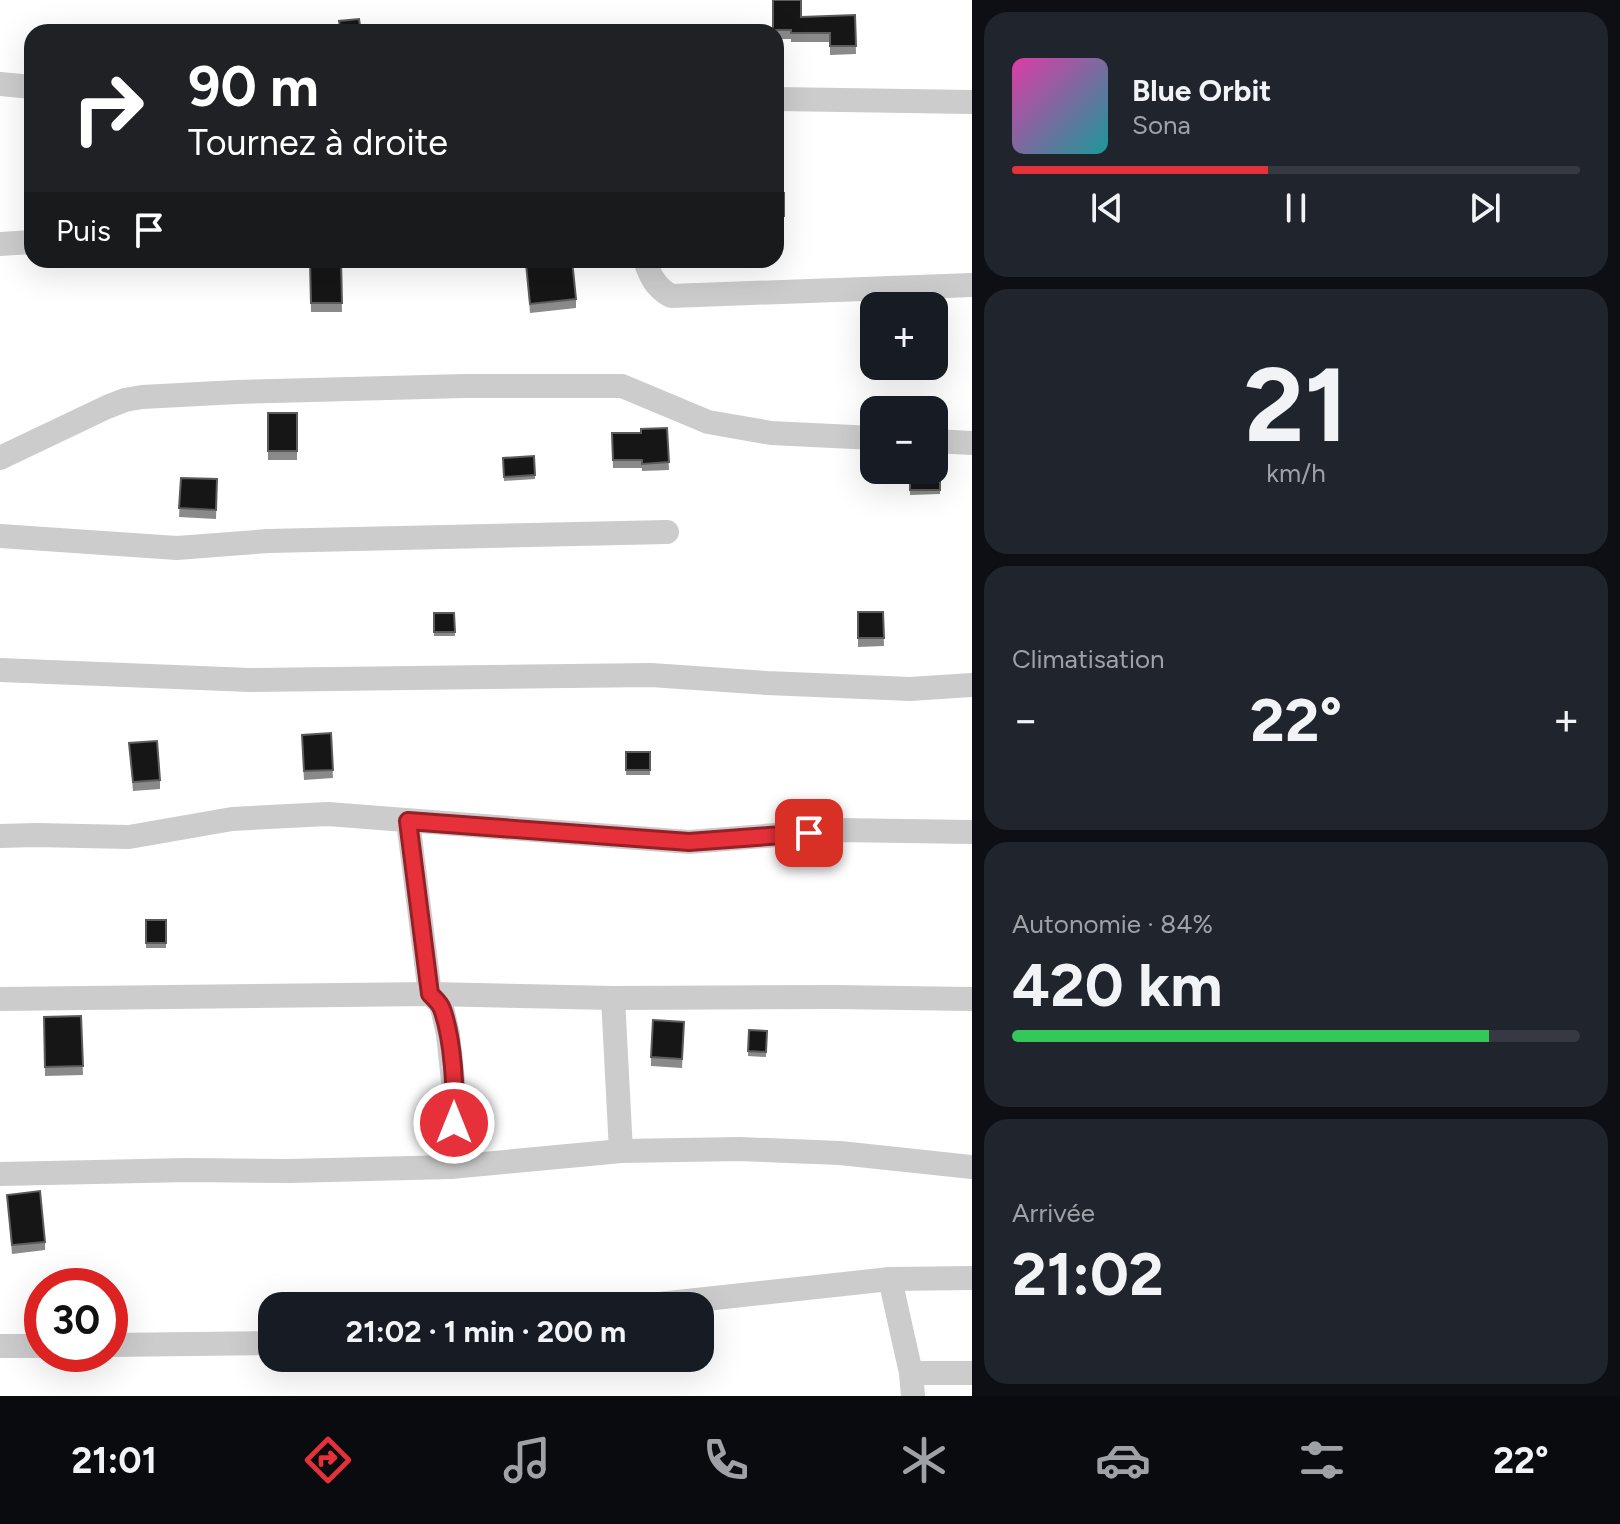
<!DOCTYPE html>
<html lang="fr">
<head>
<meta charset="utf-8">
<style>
  :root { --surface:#171b24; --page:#20242c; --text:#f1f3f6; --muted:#9ea1a6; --line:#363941; --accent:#e6313a }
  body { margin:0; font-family:Figtree,sans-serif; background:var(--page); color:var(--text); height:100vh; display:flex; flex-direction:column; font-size:30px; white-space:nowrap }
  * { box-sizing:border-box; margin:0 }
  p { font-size:26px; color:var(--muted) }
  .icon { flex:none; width:44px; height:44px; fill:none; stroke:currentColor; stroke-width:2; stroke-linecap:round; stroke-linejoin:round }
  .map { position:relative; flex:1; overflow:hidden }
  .details { display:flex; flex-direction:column; gap:12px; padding:12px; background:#0d0f14; width:648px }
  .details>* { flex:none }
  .guide { position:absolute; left:24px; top:24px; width:760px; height:244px; border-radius:24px; box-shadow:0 8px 32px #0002; background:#202124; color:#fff; overflow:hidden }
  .buttons { position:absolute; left:860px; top:292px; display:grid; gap:16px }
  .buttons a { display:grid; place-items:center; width:88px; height:88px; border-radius:16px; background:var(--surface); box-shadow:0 8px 32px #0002; font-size:40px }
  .speed { position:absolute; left:24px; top:1268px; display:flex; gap:16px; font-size:40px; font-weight:700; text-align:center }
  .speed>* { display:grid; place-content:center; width:104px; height:104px; border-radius:50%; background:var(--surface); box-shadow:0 8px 32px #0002; line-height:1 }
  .speed .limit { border:12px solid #d22; background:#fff; color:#111 }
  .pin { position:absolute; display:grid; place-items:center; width:68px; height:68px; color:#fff; margin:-34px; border-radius:16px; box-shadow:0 4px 12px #0006 }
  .me { position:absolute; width:88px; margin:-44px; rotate:0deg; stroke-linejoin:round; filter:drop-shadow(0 0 6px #0008) }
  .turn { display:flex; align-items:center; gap:28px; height:168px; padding:0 32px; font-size:36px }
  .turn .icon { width:104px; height:104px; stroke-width:2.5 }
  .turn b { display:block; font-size:56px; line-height:68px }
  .then { display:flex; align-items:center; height:76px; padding:0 32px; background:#0003; gap:16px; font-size:30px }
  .big { font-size:60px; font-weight:700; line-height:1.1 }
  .details .tile { flex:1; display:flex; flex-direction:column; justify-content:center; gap:12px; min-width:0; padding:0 28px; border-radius:24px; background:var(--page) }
  .details .dial { align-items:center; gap:0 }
  .dial b { font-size:104px; line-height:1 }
  .song { display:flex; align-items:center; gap:24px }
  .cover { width:96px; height:96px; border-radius:12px; background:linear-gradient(135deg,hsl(320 70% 55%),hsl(180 70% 35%)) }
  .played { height:8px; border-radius:4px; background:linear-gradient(90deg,var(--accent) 45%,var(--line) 45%) }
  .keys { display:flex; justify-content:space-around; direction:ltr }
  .heat { display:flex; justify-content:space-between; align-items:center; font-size:44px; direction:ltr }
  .charge { height:12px; border-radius:6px; background:linear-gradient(90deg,#34c759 84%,var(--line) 0) }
  .trip { position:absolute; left:258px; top:1292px; width:456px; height:80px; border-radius:24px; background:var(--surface); box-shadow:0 8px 32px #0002; font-weight:700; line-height:80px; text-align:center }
  .tabs { display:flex; height:128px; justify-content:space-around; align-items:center; background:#090b0e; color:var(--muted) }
  .tabs .icon { width:56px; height:56px }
  .tabs .on { color:var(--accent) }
  .tabs b { font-size:36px; color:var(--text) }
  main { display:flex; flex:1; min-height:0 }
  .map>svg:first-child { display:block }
</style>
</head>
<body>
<main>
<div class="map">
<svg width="972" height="1396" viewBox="0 0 972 1396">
  <rect width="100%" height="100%" fill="#fff"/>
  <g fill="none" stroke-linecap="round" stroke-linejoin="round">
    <g stroke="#ccc" stroke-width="24">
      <path d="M0,84l32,3"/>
      <path d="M776,99l196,3"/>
      <path d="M0,244l32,-2"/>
      <path d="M645,260c5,16 11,28 26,36l301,-11"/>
      <path d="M934,441l38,2"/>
      <path d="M0,458l107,-51 18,-7 17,-3 95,-5 227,-6h158l86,36 63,11 103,5"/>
      <path d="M0,536l177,12 91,-7 399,-9"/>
      <path d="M0,670l250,10 401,-5 116,8 143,6 62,-4"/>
      <path d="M408,821l22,173 9,8 3,6 6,26 7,66 -4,67"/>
      <path d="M0,836l36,-1 93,2 103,-18 96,-5 361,28 149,-12 134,2"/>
      <path d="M613,998l8,153"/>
      <path d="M0,999l430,-5 183,4 222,-1 137,2"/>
      <path d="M0,1174l189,-4 100,1 162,-4 170,-16 119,-2 100,4 132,14"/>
      <path d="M890,1279l21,94 2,23"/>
      <path d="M641,1306l249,-27 82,-1"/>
      <path d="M110,1345l162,-2"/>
      <path d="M0,1346h42"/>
      <path d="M911,1373h61"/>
    </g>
  </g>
  <g fill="#8a8a8a">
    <path d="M773,0l28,17 54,-2 1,39 -26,1v-13h-39v-3h-15v-7h-3z"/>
    <rect x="776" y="193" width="8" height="27"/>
    <path d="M341,261l1,51h-31l-1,-50z"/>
    <path d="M526,264l50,35v9l-46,5z"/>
    <rect x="268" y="413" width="29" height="47"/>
    <path d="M667,428l2,42 -27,1v-3h-29l-1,-35h29z"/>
    <path d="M534,456l1,23 -31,2 -1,-23z"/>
    <path d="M910,470h30v24l-30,1z"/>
    <path d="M181,478l36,1 -1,40 -37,-2z"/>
    <path d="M858,612h25l1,34 -26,1z"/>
    <path d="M434,613h20l1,23h-21z"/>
    <path d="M331,733l2,45 -29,2 -2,-37z"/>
    <path d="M129,743l31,37v9l-27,2z"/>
    <rect x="626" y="752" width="24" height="23"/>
    <rect x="146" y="920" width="20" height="28"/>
    <path d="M81,1016l2,59 -38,1 -1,-59z"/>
    <path d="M749,1030l18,1 -1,26 -18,-1z"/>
    <path d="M684,1031l-2,37 -31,-2v-9z"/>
    <path d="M7,1195l38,47v8l-33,4z"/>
  </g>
  <g fill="#161616" stroke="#5c5c5c" stroke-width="2">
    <path d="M773,0h28v17l54,-2 1,31h-26v-13h-39v-3h-18z"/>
    <path d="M359,19l2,13h-20l-2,-11z"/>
    <rect x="776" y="193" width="8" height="23"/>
    <path d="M563,260h9l4,39 -46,5 -4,-40z"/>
    <path d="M341,261l1,42h-31l-1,-41z"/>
    <rect x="268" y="413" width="29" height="38"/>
    <path d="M667,428l2,34 -27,2v-4h-29l-1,-27h29v-4z"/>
    <path d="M534,456l1,19 -31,2 -1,-19z"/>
    <rect x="910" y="470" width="30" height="20"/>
    <path d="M181,478l36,1 -1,31 -37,-2z"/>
    <path d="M858,612h25l1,26h-26z"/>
    <path d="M434,613h20l1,19h-21z"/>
    <path d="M331,733l2,37 -29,1 -2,-36z"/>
    <path d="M157,741l3,39 -27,2 -4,-39z"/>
    <rect x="626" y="752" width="24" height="18"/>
    <rect x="146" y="920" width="20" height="23"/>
    <path d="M81,1016l2,50 -38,1 -1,-50z"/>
    <path d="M653,1020l31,2 -2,37 -31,-2z"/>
    <path d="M749,1030l18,1 -1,21 -18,-1z"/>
    <path d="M40,1191l5,51 -33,3 -5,-50z"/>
  </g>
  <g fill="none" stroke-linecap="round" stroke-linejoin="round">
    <g stroke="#962026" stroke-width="20">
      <path id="route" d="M454,1123c2,-32 -1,-84 -12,-114 -2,-6 -7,-10 -12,-15l-22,-173 281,21 120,-9"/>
    </g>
    <use href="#route" stroke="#e6313a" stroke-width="14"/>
  </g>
</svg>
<div class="buttons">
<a>+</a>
<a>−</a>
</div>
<div class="speed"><div class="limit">30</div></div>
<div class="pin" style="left:809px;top:833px;background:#d93025"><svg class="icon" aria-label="arrive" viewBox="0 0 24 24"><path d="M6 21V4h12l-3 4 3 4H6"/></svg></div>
<svg class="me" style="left:454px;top:1123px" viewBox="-20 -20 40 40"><circle r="17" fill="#e6313a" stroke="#fff" stroke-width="3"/><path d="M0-11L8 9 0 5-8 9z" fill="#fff"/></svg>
<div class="trip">21:02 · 1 min · 200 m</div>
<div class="guide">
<div class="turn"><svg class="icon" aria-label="right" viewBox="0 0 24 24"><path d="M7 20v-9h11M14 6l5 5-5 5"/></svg><div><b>90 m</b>Tournez à droite</div></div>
<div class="then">Puis<svg class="icon" aria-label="arrive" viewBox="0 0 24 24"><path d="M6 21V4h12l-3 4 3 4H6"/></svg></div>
</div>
</div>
<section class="details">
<div class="tile">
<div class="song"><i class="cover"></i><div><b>Blue Orbit</b><p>Sona</p></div></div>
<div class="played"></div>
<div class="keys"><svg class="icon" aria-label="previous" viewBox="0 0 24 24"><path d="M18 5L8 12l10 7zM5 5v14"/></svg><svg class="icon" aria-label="pause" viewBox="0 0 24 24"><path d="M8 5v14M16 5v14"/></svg><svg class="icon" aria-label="next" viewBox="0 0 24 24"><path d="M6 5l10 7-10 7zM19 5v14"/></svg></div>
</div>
<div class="tile dial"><b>21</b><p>km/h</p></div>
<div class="tile"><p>Climatisation</p>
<div class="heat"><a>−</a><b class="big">22°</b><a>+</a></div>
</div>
<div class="tile"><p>Autonomie · 84%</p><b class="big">420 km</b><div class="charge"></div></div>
<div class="tile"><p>Arrivée</p><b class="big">21:02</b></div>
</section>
</main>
<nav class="tabs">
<b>21:01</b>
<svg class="icon on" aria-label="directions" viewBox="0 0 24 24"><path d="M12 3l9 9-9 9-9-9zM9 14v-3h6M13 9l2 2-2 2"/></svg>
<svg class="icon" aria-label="music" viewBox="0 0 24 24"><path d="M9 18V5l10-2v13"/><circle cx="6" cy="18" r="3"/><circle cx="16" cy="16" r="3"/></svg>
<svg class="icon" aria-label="phone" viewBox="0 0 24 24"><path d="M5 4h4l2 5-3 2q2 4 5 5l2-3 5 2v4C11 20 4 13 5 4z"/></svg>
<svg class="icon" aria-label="climate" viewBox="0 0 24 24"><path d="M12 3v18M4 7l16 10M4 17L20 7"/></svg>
<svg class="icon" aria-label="car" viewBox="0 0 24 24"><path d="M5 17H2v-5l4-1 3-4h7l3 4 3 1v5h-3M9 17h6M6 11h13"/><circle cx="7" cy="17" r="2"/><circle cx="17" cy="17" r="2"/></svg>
<svg class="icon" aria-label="filters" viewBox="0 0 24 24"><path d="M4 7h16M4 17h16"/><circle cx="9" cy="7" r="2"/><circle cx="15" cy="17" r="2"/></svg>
<b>22°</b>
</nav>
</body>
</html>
